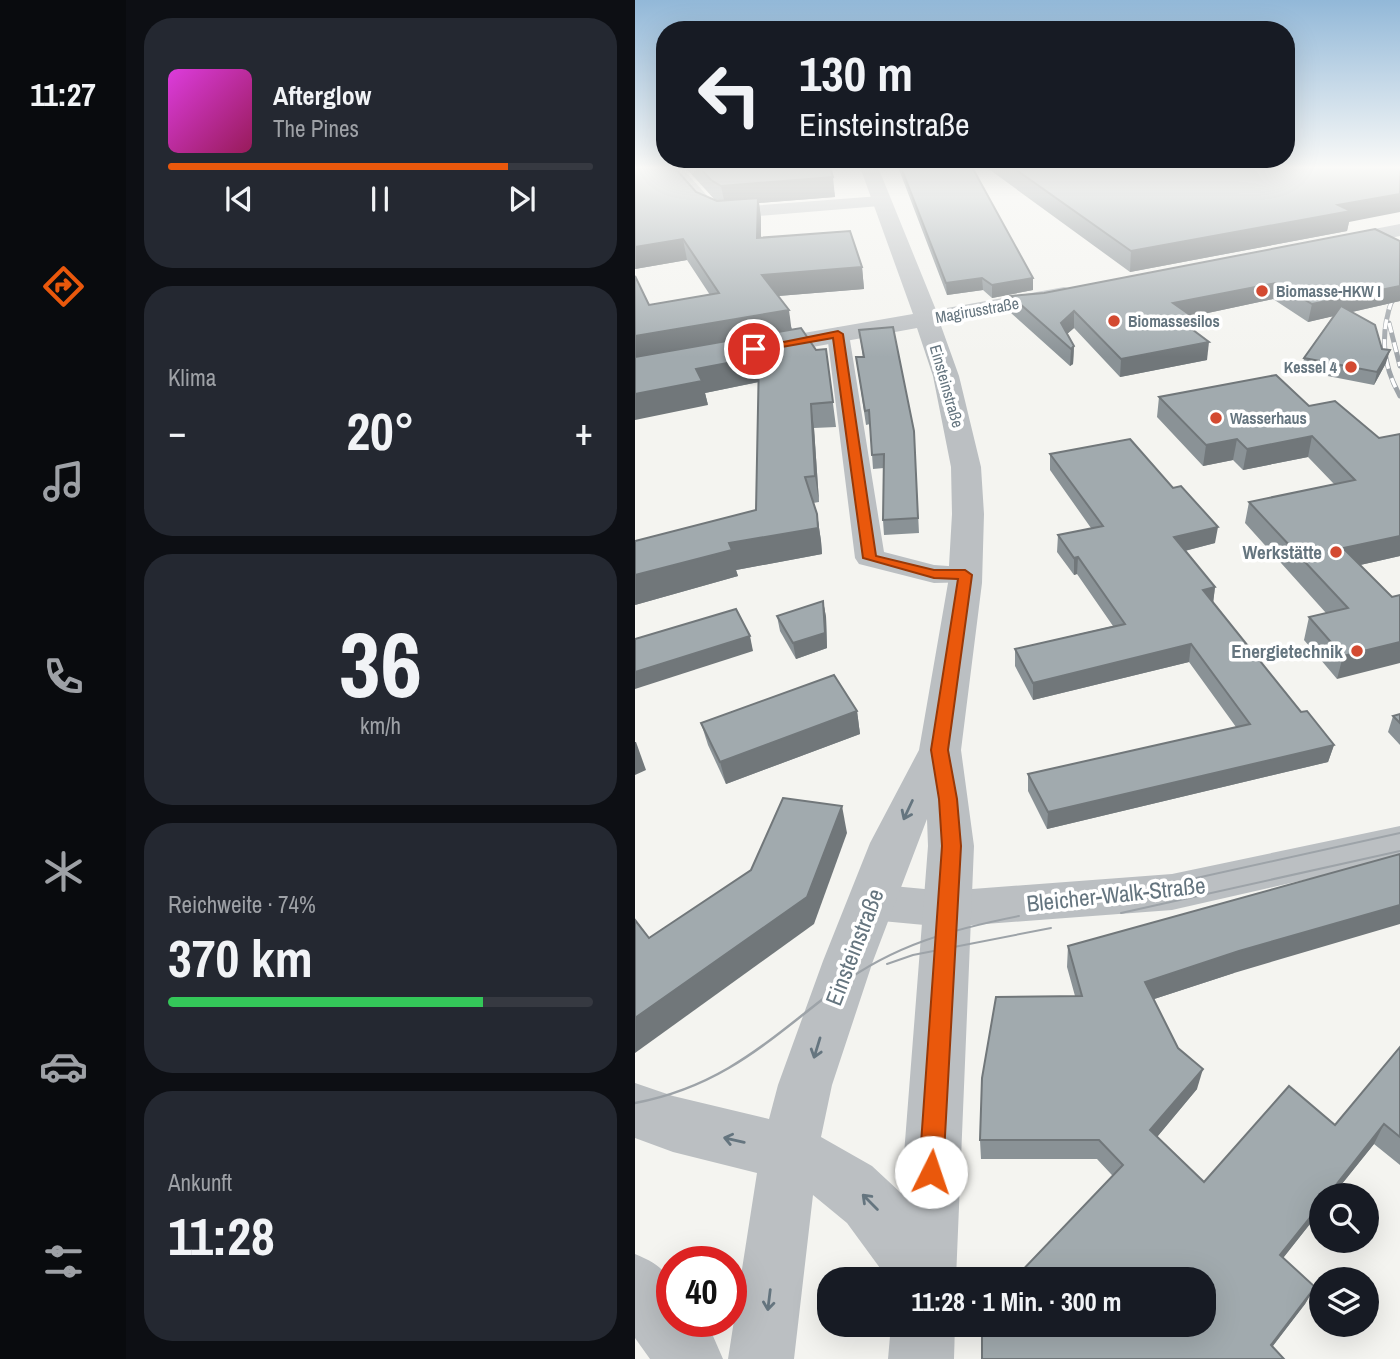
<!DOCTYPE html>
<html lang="de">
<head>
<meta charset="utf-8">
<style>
  :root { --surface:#171b24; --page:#242831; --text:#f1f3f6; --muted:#9ea1a6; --line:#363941; --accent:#ea580c }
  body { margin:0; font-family:"Archivo Narrow",sans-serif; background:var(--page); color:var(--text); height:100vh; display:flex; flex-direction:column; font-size:26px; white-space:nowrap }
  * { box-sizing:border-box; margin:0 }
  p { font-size:23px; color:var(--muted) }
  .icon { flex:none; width:38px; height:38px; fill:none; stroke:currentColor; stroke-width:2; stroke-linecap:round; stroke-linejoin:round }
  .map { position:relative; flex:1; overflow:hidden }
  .side { display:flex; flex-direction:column; gap:18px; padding:18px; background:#0d0f14; width:509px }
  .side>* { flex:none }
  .top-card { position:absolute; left:21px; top:21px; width:639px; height:147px; border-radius:28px; box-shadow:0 7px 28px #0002; background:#171b24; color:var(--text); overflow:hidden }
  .tools { position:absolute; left:674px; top:1183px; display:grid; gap:14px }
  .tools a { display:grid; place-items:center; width:70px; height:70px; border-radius:50%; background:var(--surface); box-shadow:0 7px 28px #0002; font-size:35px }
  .speed { position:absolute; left:21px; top:1246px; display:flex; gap:14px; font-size:35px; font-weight:700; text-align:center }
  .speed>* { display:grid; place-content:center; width:91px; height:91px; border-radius:50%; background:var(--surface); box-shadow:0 7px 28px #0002; line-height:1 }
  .speed .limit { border:10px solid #d22; background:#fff; color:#111 }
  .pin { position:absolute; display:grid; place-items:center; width:60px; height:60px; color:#fff; margin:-30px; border:4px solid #fff; border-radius:50%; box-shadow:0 2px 7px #0007 }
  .me { position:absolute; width:77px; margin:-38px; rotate:4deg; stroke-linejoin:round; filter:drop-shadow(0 0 5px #0008) }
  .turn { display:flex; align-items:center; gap:24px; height:147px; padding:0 28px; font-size:32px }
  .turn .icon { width:91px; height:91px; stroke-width:2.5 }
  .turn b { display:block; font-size:49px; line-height:60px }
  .big { font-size:52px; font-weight:800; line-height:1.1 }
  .side .tile { flex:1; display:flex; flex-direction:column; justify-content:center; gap:10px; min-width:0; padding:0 24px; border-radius:28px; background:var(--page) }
  .side .dial { align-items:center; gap:0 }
  .dial b { font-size:91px; line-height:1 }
  .song { display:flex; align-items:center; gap:21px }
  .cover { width:84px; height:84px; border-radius:10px; background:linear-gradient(135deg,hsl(300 70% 55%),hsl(330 70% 35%)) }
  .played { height:7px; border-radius:4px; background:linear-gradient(90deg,var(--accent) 80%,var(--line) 80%) }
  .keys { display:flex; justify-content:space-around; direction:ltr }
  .heat { display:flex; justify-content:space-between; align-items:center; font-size:38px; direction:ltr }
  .charge { height:10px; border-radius:5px; background:linear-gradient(90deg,#34c759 74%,var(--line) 0) }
  .trip { position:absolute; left:182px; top:1267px; width:399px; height:70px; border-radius:28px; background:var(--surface); box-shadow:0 7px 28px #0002; font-weight:800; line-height:70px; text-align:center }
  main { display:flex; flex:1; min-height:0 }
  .menu { display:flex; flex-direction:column; width:126px; justify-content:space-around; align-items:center; background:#090b0e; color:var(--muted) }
  .menu .icon { width:49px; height:49px }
  .menu .selected { color:var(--accent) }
  .menu b { font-size:32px; color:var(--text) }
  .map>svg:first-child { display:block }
</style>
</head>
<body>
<main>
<nav class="menu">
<b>11:27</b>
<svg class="icon selected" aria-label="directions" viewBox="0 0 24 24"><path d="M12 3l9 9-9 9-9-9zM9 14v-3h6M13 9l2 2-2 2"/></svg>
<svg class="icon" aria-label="music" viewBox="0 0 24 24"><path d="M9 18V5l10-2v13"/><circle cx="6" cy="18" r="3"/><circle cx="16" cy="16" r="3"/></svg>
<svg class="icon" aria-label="phone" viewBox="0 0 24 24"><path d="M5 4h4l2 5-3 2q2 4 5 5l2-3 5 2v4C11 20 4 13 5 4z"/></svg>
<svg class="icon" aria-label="climate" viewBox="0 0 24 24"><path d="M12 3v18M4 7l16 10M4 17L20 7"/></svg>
<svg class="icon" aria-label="car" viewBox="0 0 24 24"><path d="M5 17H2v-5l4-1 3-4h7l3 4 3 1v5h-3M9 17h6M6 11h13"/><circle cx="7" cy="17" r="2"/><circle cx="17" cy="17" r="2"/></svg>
<svg class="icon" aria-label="filters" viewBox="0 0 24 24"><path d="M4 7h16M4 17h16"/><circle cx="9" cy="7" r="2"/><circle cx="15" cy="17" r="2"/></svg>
</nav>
<section class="side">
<div class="tile">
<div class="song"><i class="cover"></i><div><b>Afterglow</b><p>The Pines</p></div></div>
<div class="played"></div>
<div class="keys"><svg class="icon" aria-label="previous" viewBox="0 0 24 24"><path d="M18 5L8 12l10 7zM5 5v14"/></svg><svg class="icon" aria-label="pause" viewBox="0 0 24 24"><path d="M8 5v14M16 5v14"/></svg><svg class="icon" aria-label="next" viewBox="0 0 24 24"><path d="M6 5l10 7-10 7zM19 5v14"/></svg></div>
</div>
<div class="tile"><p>Klima</p>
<div class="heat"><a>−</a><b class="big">20°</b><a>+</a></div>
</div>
<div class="tile dial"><b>36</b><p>km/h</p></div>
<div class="tile"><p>Reichweite · 74%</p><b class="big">370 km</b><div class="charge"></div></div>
<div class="tile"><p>Ankunft</p><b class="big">11:28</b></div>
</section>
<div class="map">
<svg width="765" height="1359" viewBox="0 0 765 1359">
  <rect width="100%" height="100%" fill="#f4f4f0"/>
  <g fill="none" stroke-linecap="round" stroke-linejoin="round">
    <g fill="#bbbfc2" fill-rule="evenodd">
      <path d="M29,167h17l32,35 11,6 156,-12 9,5 -9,5 -159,13 -20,-9z"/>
      <path d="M203,327l11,7 35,218 50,13 42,3 5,7 -5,7 -42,1 -75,-19 -4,-6 -28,-224z"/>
      <path d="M765,826v32l-228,52 -226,17 -75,-7 -15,-5 -7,-13 7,-13 15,-5 75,7 226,-17z"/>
    </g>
    <g fill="#bbbfc2" fill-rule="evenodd">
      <path d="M225,167h18l58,143 128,-23 8,2 4,5 -4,5 -8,2 -124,22 19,53 22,91 3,47 -2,69 -21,167 13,96 -18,433h-68l-41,-56 -34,-28 -19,164h-66l29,-186 -84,-21 -38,-14v-55l38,13 96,23 9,-34 45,-124 47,-118 49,-93 29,-167 4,-69 -1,-47 -18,-91 -16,-48 -159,29 -9,-3 -4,-5 4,-5 9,-3 155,-27zM292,819l1,27 -27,347 -29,-27 -51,-29 11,-52 41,-124z"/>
      <path d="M765,224v12l-67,13 -11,-6 11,-6z"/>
      <path d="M0,1254c39,16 37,28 37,67h30l11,15 10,23h-73l-15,-21z"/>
      <path d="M256,1325h64l-1,34h-66z"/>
    </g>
    <g stroke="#9da3a8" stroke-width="2">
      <path d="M480,896l285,-63"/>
      <path d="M486,913l279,-62"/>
      <path d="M252,964l26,-9 138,-27"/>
      <path d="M204,986c55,-41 114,-57 180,-70"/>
    </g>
    <path stroke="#9da3a8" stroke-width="2.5" d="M0,1103c90,-17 136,-65 206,-118"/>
    <g stroke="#9da3a8" stroke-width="4.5">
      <path id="rail-far1" d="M757,302l8,-18"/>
    </g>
    <g stroke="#9da3a8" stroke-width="5">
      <g id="rail">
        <path d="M757,300c-12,34 -10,64 8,96"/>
        <path d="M754,323l11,43"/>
      </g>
    </g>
    <use href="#rail-far1" stroke="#fff" stroke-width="2.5" stroke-dasharray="9" stroke-linecap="butt"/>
    <use href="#rail" stroke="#fff" stroke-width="3.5" stroke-dasharray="10" stroke-linecap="butt"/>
  </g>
  <g fill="#8a9296">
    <path d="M0,167l80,33 -30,-33h145l5,30 -76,6 2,15v20l101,29 2,22 -86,7 14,33 24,21 10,-1 10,78 -22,1 5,74 -6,1 4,11 4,27 1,13 -86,16 2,6 -103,29 121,-95 3,-128 -54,11 3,12 -59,-100 61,-10 -23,-35 -52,9z"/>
    <path d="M263,167h74l61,123 -41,8 -9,-8 -36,5z"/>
    <path d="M351,167h414l-51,55 -2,9 -217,41z"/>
    <path d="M765,241v60l-48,11 34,51 -12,22 -72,-14 2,-13 29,-42 -25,6 -35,-23 -84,18 -1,9 19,34 -87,17 -46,-49 -7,6 7,12 -1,18 -3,2 -59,-53v-17l33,-3z"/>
    <path d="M224,330l55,101 5,102 -35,2 -1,-15 1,-52 -11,1 -3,-45 -4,1 -10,-68h7z"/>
    <path d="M524,397l150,9 26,-5 65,155 -40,9 32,32 -55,82 -33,-39 5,-23 17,-4 -81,-90 4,-21 85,-18 -26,-27 -65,13 -10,-10 -30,6 -46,-49z"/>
    <path d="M415,454l165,89 -30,8 30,36 -2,15 88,110 33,33 -6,17 -281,67 -19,-38v-17l208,-47 -47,-65 -156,38 -18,-34v-17l98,-23 -36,-52 -3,1 -17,-23 1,-17 33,-7 -41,-58z"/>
    <path d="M188,601l3,16 1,31 -31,11 -16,-28 -3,-15z"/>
    <path d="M222,711l3,23 -134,50 -18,-39 -7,-22z"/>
    <path d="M765,714v31l-12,-13 5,-16z"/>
    <path d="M433,946l166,27 -80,26 43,90 -40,48 47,45 131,-57 65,-78v118l-26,-21 -41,51h-12v15l-38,48 32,29 -10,17 -33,43 -175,-188h-116l-1,-19 95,-144 -8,-29z"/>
  </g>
  <g fill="#71777a">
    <path d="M198,177l2,20 -76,6 2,15v42l-36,-55 -4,-19z"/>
    <path d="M765,194v18l-51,10 -2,9 -217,41 1,-21 207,-46z"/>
    <path d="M48,239l4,21 -52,9v-22z"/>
    <path d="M227,267l2,22 -98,8 -4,-22z"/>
    <path d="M347,278l1,12 -36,5 -1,-12z"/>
    <path d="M398,278v12l-41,8v-13z"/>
    <path d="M641,283l-3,16 -84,18 -1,15 -13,3 -2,-32z"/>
    <path d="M765,286v15l-92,21 4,-18z"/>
    <path d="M154,310l3,23 -157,27v-24z"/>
    <path d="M439,311v17l-14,12 1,-17z"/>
    <path d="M574,342l-2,18 -87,17 1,-18z"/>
    <path d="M439,346l-1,18 -3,2 1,-17z"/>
    <path d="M755,350l-4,13 -12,22 3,-13z"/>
    <path d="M124,357l4,24 -58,12 3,12 -73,15v-26l61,-25z"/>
    <path d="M176,404l3,24 5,74 -4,-26z"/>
    <path d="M677,436l-4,21 -65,13 4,-21z"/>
    <path d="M602,439l-4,21 -30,6 3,-21z"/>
    <path d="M182,514l4,27 1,13 -86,16 2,6 -103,29v-30z"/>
    <path d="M583,527l-3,16 -43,11 2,-17z"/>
    <path d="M765,536v20l-62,14 5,-22z"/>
    <path d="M443,557l-1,17 -3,1v-17z"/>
    <path d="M580,587l-2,17 -10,-14z"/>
    <path d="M188,601l3,16 1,31 -31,11 -3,-16z"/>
    <path d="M115,636l3,15 -118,38v-17z"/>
    <path d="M765,642v21l-63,16 6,-23z"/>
    <path d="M556,644l-2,18 -156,38v-17z"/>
    <path d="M222,711l3,23 -134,50 -6,-22z"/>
    <path d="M0,742h1l10,28 -11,5z"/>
    <path d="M699,745l-6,17 -281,67 1,-17z"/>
    <path d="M207,806l5,27 -33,91 -179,129v-35z"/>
    <path d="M765,905v19l-166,49 -92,30 3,-21 94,-31z"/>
    <path d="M568,1069l-6,20 -50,60 3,-19z"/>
    <path d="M749,1124l-10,20 -41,51h-5z"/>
    <path d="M686,1204v6l-49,62 8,-17z"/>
    <path d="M680,1287l-10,17 -42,55 8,-14z"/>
  </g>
  <g fill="#a1aaae" stroke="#71777a" stroke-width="2">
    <path d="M0,167h39l22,25 21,9 41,-3 -1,40 93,-7 12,36 -100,8 27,35 -154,26v-60l14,29 70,-12 -36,-54 -48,8z"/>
    <path d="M64,167h131l3,10 -112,9 -10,-6z"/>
    <path d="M266,167h71l61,111 -41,7 -10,-7 -36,5z"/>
    <path d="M377,167h388v27l-62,11 13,6 -220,40z"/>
    <path d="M740,229l25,12v45l-88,18 -36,-21 -103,20 17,12 -13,3 32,24 -88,17 -47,-48 -13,12 13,23 -3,3 -60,-53 33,-3z"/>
    <path d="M706,306l34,19 7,24 8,1 -13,22 -73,-14z"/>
    <path d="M258,327l21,104 4,87 -35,2 1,-66 -12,1 -3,-45 -4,1 -9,-54h8l-5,-27z"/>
    <path d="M166,328l15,22 10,-1 7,53 -22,2 4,72 -10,1 12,37 1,14 -89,15 3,7 -97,25v-34l121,-31 3,-153 -63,12 6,12 -67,13v-37z"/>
    <path d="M641,375l33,31 26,-5 44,37 21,-4v102l-57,12 49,49 8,-2v47l-57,14 -34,-39 39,-9 -99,-106 106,-22 -43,-44 -65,13 -10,-10 -31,6 -47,-48z"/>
    <path d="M495,439l43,49 8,-2 37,41 -44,10 41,50 -12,3 98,122 6,-1 27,34 -286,67 -20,-38 222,-50 -59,-80 -158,39 -18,-34 110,-25 -47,-67 -4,1 -16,-23 45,-9 -53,-72z"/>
    <path d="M188,601l2,32 -32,10 -16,-27z"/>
    <path d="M101,609l14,27 -115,36v-33z"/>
    <path d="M199,675l23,36 -137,51 -19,-39z"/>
    <path d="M765,714v9l-7,-7z"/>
    <path d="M148,798l59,8 -35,91 -172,121v-98l14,18 102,-68z"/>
    <path d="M765,854v51l-161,46 -94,31 33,66 25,21 -53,61 54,52 85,-96 46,39 65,-78v90l-16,-13 -56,71h-7v9l-41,51 35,32 -44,58 13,14h-302v-34h222v-46h-190l109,-114 -24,-25h-119l2,-62 14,-81 86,-1 -14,-50z"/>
  </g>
  <defs><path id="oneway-shaft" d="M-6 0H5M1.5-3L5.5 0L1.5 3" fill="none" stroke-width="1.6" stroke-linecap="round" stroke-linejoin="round" transform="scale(1.75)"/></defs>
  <g stroke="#65757f">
    <use href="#oneway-shaft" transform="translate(273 810) rotate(115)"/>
    <use href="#oneway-shaft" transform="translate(182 1048) rotate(107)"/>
    <use href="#oneway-shaft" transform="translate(99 1140) rotate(-167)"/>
    <use href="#oneway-shaft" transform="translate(235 1202) rotate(-135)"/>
    <use href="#oneway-shaft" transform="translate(134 1300) rotate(97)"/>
  </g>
  <linearGradient id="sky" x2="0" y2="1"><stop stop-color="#92b8d8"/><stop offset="0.47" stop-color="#fafaf8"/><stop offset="1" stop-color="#fafaf8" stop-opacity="0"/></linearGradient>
  <rect width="765" height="357" fill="url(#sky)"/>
  <path fill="#ea580c" stroke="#983908" stroke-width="2" d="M203,331l5,3 33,222 58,14h31l7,5 -24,175 9,49 4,47 -18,326 -4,9 -8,4 -9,-4 -3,-9 23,-326 -3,-47 -8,-49 27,-171 -24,-1 -71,-20 -30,-220 -79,14 -5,-3z"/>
  <g fill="#d34a31" stroke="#fff" stroke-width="2.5">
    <circle cx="627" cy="291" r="7"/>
    <circle cx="479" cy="321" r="7"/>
    <circle cx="716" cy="367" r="7"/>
    <circle cx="581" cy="418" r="7"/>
    <circle cx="701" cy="552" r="7"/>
    <circle cx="722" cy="651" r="7"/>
  </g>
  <g text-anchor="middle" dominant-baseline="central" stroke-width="7" stroke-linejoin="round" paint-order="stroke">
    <g font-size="16" font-weight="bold" fill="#65757f" stroke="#fff" text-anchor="start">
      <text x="641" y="291">Biomasse-HKW I</text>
      <text x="493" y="321">Biomassesilos</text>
      <text x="702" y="367" text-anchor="end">Kessel 4</text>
      <text x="595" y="418">Wasserhaus</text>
    </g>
    <g font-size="16" fill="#65757f" stroke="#fff">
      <text transform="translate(342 310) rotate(-10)">Magirusstraße</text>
      <text transform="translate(312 386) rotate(74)">Einsteinstraße</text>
    </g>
    <g font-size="19" font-weight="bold" fill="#65757f" stroke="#fff" text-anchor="end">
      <text x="687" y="552">Werkstätte</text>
      <text x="708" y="651">Energietechnik</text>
    </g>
    <g font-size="23" fill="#65757f" stroke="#fff">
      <text transform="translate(481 894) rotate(-6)">Bleicher-Walk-Straße</text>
      <text transform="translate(219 947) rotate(-69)">Einsteinstraße</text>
    </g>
  </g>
</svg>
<div class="tools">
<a><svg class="icon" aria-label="search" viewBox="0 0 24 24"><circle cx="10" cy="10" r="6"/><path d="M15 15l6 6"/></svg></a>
<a><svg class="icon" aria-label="layers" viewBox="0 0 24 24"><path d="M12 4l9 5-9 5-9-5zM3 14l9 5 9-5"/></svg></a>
</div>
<div class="speed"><div class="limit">40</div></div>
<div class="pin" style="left:119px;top:349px;background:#d93025"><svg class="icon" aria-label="arrive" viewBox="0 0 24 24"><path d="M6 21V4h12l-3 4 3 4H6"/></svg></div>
<svg class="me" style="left:296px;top:1172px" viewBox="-20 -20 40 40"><circle r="19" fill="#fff"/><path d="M0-13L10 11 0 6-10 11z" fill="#ea580c"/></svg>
<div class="trip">11:28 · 1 Min. · 300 m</div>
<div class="top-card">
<div class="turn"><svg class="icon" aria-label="left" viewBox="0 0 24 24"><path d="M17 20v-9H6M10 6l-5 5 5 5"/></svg><div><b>130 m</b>Einsteinstraße</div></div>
</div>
</div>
</main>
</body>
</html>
